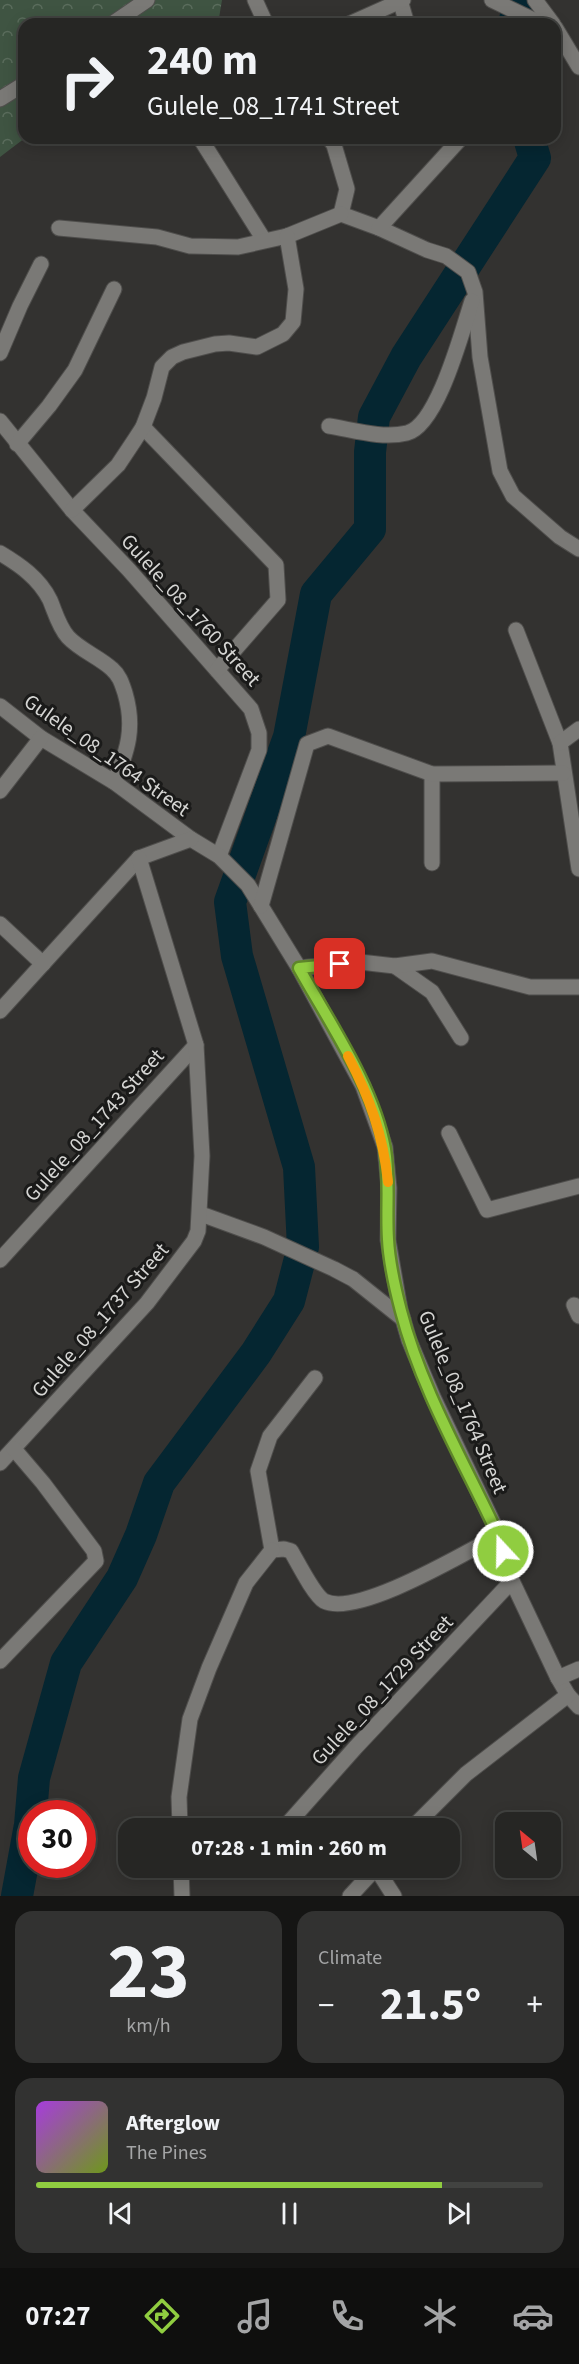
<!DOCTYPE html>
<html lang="en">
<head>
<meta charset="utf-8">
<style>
  :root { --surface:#262624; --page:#323231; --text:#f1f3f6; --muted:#a4a5a6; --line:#424341; --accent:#90cd40 }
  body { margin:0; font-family:"Source Sans 3",sans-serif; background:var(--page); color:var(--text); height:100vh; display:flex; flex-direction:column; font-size:22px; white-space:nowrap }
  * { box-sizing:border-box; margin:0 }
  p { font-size:20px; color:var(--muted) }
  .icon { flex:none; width:33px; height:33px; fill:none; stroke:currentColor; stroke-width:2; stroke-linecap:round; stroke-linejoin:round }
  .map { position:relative; height:1896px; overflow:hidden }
  .sheet { display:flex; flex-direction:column; gap:15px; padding:15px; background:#151514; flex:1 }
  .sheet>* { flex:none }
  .banner { position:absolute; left:18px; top:18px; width:543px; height:126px; border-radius:18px; box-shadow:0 3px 15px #0003,0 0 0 2px var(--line); background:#262624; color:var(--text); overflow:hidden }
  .needle { width:39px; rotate:331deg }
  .fabs { position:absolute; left:495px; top:1812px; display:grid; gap:12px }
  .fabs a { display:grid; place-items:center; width:66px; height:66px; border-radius:12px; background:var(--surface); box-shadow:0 3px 15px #0003,0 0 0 2px var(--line); font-size:30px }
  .speed { position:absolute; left:18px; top:1800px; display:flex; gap:12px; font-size:30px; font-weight:700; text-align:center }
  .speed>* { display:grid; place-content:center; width:78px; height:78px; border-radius:50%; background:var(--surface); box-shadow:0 3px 15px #0003,0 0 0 2px var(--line); line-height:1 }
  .speed .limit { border:9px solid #d22; background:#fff; color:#111 }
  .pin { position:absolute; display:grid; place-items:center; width:51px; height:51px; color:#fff; margin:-26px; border-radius:12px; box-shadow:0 3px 9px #0006 }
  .me { position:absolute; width:66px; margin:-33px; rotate:339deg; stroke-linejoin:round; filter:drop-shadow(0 0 4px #0008) }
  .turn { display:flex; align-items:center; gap:21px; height:126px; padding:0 30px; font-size:27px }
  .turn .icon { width:78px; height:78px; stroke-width:2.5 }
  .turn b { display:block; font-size:42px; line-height:51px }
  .big { font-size:45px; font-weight:700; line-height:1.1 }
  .sheet .card { flex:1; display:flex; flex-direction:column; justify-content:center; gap:9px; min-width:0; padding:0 21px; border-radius:18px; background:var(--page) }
  .sheet .dial { align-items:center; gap:0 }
  .dial b { font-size:78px; line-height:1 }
  .song { display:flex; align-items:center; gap:18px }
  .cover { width:72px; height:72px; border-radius:9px; background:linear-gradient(135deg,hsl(280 70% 55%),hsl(80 70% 35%)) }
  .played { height:6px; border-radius:3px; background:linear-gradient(90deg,var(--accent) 80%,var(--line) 80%) }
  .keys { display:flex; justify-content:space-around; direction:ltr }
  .heat { display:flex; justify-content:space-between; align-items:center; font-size:33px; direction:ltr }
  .sheet .tiles { flex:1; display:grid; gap:15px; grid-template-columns:1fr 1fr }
  .card:last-child { grid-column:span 2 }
  .trip { position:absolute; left:118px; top:1818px; width:342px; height:60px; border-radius:18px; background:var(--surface); box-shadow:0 3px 15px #0003,0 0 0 2px var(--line); font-weight:700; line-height:60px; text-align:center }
  .tab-bar { display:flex; height:96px; justify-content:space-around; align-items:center; background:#0f0f0e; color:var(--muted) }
  .tab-bar .icon { width:42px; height:42px }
  .tab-bar .selected { color:var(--accent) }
  .tab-bar b { font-size:27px; color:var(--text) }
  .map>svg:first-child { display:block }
</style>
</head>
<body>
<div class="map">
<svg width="579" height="1896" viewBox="0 0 579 1896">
  <defs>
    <pattern id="forest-crowns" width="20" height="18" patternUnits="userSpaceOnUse" patternTransform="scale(1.5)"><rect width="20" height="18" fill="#3f5442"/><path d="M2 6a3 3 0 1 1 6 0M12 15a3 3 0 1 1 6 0" fill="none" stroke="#5a6c5c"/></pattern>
  </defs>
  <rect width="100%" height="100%" fill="#333230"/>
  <path fill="url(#forest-crowns)" d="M0,0h222l-4,24h-194l1,114 -25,19z"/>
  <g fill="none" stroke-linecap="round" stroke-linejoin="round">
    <g stroke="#052631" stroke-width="32">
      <path d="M514,24l6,-24"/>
      <path d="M17,1896l13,-71 4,-47 32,-115 56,-85 19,-43 18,-52 97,-130 33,-52 14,-54 -4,-80 -62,-211 -7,-54 59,-165 27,-143 54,-65v-77l4,-35 32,-60 129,-199 -6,-20"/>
    </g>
    <g stroke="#4f4e4c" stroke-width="17">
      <g id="minor">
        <path d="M255,0l11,24"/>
        <path d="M400,0l7,24"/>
        <path d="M492,0l50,24"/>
        <path d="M535,0l18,24"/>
        <path d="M112,24l35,-24"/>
        <path d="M349,24l54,-24"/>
        <path d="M555,27l24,40"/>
        <path d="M0,99l24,-15"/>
        <path d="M200,138l64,102"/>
        <path d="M329,138l5,7 13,44 -6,25"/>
        <path d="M341,214l38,14 48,22 19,6 22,16 7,20 5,65 20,114 13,25 47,41 19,12"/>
        <path d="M59,228l98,9 33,9 48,1 49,-11 54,-22"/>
        <path d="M379,228l82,-90"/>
        <path d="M0,353l20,-47 21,-42"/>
        <path d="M0,421l72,89 57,60 122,139 8,24v17l-40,106"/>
        <path d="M329,426c25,4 53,13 78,7 31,-8 55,-102 65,-132"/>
        <path d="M143,427l133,138 2,35 -61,70"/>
        <path d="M17,444l32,-38 26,-36 39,-81"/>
        <path d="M72,510l46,-45 16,-24 9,-14 11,-29 8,-31 10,-10 11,-5 32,-8 14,-1 28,4 26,-13 10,-12 3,-33 -9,-53"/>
        <path d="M0,553c20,12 39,25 50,47 5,12 9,27 18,37 12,13 31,20 44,32 8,7 10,15 13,24 10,34 3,58 -11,89"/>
        <path d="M516,630l44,113 19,126"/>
        <path d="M0,706l41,32 73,44 77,57 28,17 29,29 51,83 64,118 22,61 4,41 -1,52 12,69 9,31 24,57 66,138 13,46 46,97 10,17 11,12"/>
        <path d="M560,743l19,-14"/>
        <path d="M432,774v89"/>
        <path d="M0,791l41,-53"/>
        <path d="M261,906l46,-162 21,-8 104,38 131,-1"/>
        <path d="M0,924l43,40"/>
        <path d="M395,966l37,26 29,46"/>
        <path d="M299,968l61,-6 35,4 37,-5 98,26h49"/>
        <path d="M0,1011l139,-153 52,-19"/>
        <path d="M449,1133l38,77 92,-24"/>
        <path d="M201,1214l63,23 70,32 19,10 50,40"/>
        <path d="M0,1260l196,-215"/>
        <path d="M574,1305l5,11"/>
        <path d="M0,1463l147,-160 47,-62 4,-10 4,-75 -6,-111 -57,-187"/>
        <path d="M272,1550l12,-1 7,2c7,12 23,44 33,50 33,17 142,-49 175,-66"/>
        <path d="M272,1550l-14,-79 12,-35 45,-58"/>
        <path d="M0,1661l96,-100 -2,-10 -51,-68 -29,-34"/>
        <path d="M558,1678l21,-9"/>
        <path d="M180,1828l-1,-31 11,-78 19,-51 37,-85 26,-33"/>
        <path d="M284,1828l71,-80 157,-167"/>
        <path d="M412,1828l54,-54 102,-79"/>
        <path d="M181,1868l1,28"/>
        <path d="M376,1868l18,28"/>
        <path d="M350,1896l26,-28"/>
      </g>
    </g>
    <use href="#minor" stroke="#7a7976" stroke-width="15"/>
  </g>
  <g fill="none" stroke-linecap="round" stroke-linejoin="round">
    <g stroke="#5e852a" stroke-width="15">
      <path id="route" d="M340,964l-41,4c30,54 75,119 86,181 5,30 1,60 3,90 1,23 7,49 13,72 20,78 63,151 97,224l5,16"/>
    </g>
    <use href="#route" stroke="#90cd40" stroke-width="10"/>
    <path stroke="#f59e0b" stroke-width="10" d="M348,1056c22,42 35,79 40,126"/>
  </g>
  <g text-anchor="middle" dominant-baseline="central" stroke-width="6" stroke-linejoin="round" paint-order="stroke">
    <g font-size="21" fill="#d5d5d3" stroke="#1a1a19">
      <text transform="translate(191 610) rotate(48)">Gulele_08_1760 Street</text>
      <text transform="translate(107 755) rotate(35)">Gulele_08_1764 Street</text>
      <text transform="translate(94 1125) rotate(-48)">Gulele_08_1743 Street</text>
      <text transform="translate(100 1320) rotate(-49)">Gulele_08_1737 Street</text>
      <text transform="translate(463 1402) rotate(67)">Gulele_08_1764 Street</text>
      <text transform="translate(382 1690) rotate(-47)">Gulele_08_1729 Street</text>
    </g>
  </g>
</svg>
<div class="fabs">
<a><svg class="needle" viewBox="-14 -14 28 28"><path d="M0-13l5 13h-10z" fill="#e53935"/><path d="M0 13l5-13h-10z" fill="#a4a5a6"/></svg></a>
</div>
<div class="speed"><div class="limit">30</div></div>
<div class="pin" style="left:340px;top:964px;background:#d93025"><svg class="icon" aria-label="arrive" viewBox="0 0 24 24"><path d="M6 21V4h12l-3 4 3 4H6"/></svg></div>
<svg class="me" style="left:503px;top:1551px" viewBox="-20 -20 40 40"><circle r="17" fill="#90cd40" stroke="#fff" stroke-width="3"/><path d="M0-11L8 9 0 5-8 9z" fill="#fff"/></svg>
<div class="trip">07:28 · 1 min · 260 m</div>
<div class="banner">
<div class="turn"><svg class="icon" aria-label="right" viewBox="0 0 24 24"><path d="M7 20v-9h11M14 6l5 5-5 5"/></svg><div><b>240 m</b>Gulele_08_1741 Street</div></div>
</div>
</div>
<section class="sheet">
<div class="tiles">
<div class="card dial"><b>23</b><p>km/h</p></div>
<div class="card"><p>Climate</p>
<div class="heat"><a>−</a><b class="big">21.5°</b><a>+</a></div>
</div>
<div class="card">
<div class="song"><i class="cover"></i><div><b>Afterglow</b><p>The Pines</p></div></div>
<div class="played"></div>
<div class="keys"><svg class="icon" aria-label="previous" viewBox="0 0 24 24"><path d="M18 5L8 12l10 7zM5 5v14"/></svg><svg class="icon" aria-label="pause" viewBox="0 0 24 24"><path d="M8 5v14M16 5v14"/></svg><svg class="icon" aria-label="next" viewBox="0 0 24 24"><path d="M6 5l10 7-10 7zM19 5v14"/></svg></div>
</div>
</div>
</section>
<nav class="tab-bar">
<b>07:27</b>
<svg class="icon selected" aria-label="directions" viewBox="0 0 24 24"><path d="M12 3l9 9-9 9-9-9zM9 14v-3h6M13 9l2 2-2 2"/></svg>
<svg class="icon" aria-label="music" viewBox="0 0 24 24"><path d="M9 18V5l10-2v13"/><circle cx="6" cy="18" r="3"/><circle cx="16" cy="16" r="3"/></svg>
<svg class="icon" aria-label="phone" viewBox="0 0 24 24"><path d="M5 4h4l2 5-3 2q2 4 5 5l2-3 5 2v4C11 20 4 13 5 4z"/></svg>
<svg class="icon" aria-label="climate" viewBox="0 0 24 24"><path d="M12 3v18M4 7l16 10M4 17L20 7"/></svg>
<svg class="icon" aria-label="car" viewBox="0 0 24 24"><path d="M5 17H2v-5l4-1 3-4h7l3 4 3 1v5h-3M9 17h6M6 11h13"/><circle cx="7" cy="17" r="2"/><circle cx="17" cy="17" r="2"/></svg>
</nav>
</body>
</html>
